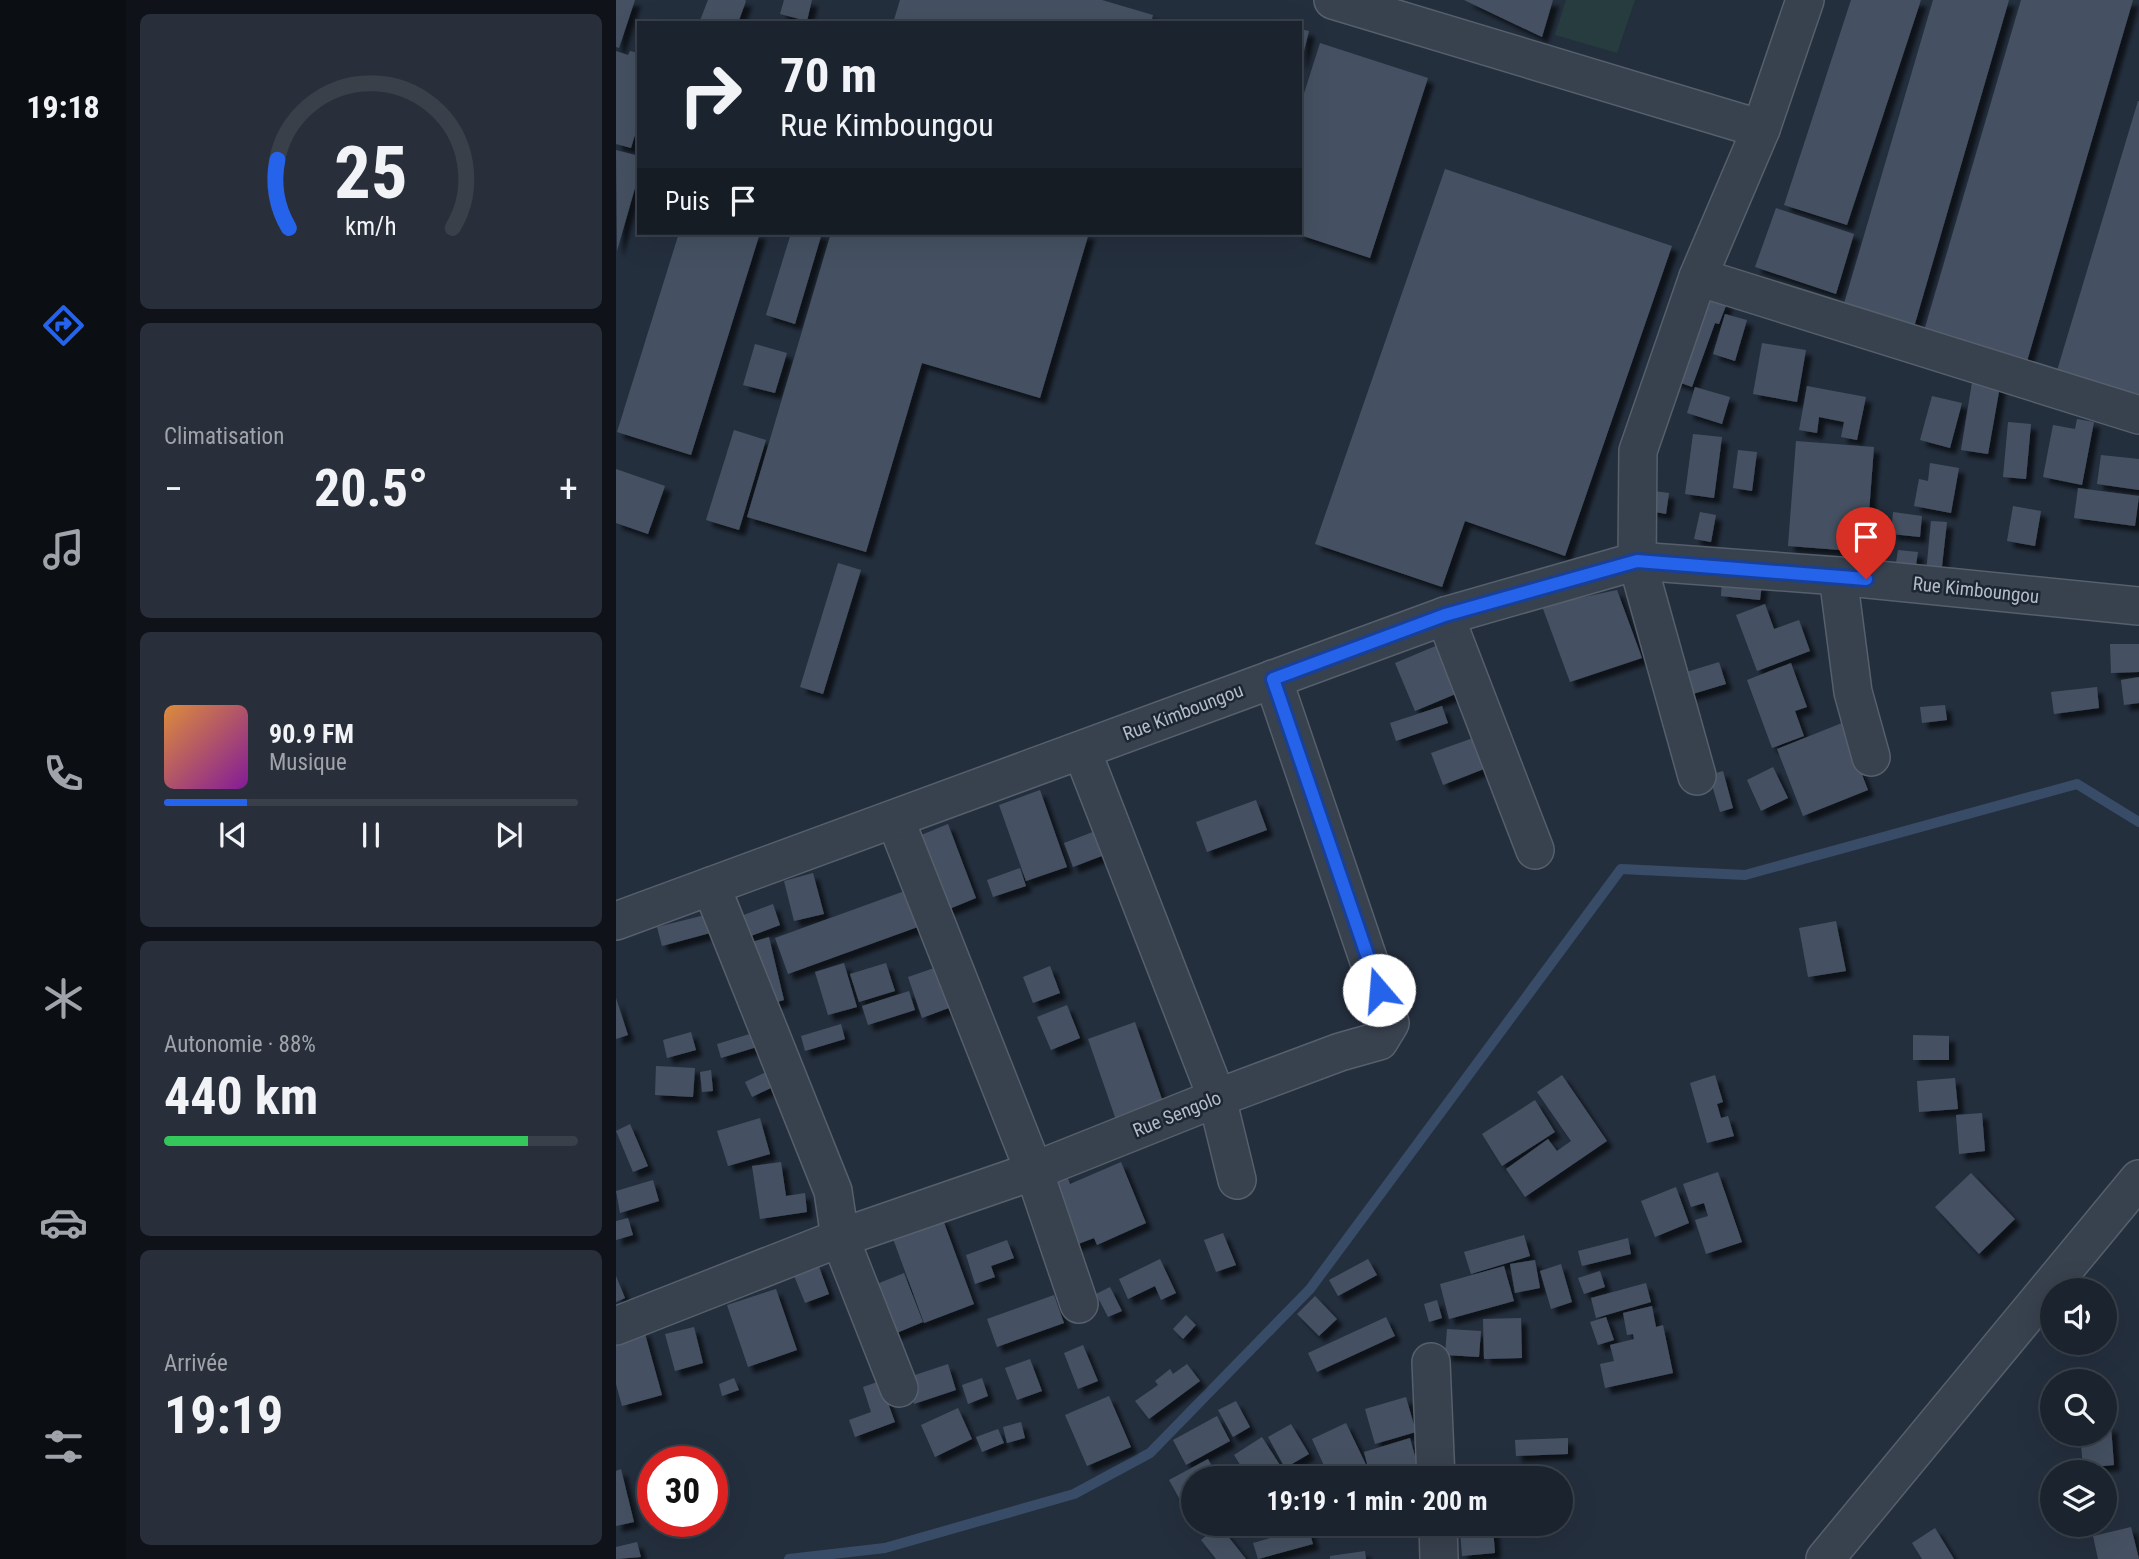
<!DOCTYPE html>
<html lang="fr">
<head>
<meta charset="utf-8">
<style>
  :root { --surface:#1b232e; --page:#282f3a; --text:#f1f3f6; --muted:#a0a4aa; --line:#39404a; --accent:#2563eb }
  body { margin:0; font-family:"Roboto Condensed",sans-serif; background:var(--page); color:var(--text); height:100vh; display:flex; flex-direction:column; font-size:26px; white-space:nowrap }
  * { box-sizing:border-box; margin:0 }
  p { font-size:23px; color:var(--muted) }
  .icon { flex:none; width:38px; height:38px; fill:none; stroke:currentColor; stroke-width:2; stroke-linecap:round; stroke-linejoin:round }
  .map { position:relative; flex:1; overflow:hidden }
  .sheet { display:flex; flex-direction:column; gap:14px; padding:14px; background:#0f1319; width:490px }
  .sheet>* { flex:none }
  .guide { position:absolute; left:21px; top:21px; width:665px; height:214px; border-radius:0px; box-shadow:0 7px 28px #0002,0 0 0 2px var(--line); background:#1b232e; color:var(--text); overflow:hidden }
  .buttons { position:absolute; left:1424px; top:1278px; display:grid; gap:14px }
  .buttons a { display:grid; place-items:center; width:77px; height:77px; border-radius:50%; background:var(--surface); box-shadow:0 7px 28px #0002,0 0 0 2px var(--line); font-size:35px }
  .speed { position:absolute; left:21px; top:1446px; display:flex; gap:14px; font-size:35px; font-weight:700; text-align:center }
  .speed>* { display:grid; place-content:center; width:91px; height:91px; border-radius:50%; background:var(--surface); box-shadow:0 7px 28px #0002,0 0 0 2px var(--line); line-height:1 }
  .speed .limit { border:10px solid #d22; background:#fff; color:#111 }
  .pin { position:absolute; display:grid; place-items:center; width:60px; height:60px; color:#fff; margin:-72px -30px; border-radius:50% 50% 50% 0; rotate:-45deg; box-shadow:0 0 7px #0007 }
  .pin .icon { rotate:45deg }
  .me { position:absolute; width:77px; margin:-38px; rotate:342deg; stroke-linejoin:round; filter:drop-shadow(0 0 5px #0008) }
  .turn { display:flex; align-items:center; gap:24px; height:147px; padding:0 28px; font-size:32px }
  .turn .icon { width:91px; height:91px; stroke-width:2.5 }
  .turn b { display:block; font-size:49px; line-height:60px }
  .then { display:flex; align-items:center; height:66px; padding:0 28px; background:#0003; gap:14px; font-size:26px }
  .big { font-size:52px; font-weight:700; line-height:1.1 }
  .sheet .tile { flex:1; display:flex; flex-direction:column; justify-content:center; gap:10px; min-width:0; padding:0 24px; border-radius:10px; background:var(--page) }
  .sheet .dial { align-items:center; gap:0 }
  .dial svg { height:182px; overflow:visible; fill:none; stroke:var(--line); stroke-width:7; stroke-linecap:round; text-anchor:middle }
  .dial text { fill:var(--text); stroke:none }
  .song { display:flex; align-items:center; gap:21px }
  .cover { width:84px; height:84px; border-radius:10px; background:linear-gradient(135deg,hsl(30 70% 55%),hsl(290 70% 35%)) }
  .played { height:7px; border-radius:4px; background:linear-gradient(90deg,var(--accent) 20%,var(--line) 20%) }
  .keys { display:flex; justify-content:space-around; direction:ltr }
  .heat { display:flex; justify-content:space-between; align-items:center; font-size:38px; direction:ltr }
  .charge { height:10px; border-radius:5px; background:linear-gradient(90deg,#34c759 88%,var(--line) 0) }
  .trip { position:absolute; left:565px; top:1466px; width:392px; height:70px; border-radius:35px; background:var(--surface); box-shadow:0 7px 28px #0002,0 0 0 2px var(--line); font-weight:700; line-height:70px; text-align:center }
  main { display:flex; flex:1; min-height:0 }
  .dock { display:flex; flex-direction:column; width:126px; justify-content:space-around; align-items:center; background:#0b0e12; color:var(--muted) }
  .dock .icon { width:49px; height:49px }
  .dock .current { color:var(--accent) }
  .dock b { font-size:32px; color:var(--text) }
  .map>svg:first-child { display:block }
</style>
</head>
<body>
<main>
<nav class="dock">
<b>19:18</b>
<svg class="icon current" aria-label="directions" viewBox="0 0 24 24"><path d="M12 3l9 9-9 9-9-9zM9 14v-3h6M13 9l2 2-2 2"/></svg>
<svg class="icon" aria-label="music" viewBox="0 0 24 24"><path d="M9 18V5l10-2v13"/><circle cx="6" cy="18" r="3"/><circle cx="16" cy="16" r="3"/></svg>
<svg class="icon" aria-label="phone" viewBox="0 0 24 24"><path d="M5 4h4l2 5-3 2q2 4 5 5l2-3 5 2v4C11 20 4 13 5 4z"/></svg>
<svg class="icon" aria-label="climate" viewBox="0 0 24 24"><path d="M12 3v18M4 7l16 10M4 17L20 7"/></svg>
<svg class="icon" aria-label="car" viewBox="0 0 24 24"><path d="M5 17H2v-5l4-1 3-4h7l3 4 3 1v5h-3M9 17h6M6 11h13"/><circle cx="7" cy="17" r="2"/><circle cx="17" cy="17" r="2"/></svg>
<svg class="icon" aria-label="filters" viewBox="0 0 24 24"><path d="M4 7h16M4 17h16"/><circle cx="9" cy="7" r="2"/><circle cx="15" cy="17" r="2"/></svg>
</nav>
<section class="sheet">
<div class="tile dial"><svg viewBox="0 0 100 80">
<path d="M14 69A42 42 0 1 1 86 69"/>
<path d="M14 69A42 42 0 0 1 9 39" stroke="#2563eb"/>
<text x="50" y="56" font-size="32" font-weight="700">25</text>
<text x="50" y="72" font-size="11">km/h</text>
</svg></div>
<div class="tile"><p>Climatisation</p>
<div class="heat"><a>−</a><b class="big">20.5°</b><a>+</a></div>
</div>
<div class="tile">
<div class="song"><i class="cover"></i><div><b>90.9 FM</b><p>Musique</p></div></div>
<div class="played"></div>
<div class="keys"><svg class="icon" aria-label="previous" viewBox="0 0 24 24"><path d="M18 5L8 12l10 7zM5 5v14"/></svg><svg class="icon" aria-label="pause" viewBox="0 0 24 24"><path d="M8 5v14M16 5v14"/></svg><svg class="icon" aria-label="next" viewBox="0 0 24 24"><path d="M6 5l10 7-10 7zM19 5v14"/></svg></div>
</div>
<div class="tile"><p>Autonomie · 88%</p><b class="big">440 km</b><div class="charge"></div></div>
<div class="tile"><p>Arrivée</p><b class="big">19:19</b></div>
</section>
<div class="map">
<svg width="1523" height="1559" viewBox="0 0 1523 1559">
  <defs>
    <filter id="shadow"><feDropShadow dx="6" dy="6" stdDeviation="2" flood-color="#0009"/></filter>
  </defs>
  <rect width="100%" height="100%" fill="#242f3e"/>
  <path fill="#263c3f" d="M950,0h69l-18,53 -62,-18z"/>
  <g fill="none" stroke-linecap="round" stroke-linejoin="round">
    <path stroke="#394c67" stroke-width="10" d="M173,1559l96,-11 189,-54 76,-41 160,-164 311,-420 124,6 332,-91 62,38"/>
  </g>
  <g fill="#455162" filter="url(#shadow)">
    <path d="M0,0h19l-16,48 -3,-1z"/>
    <path d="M92,0h37l1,1 -8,22h-39z"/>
    <path d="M168,0h28l-5,21 -27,-7z"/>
    <path d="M284,0h202l51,15 -2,8h-258z"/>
    <path d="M848,0h89l-11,37z"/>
    <path d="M1235,0h70l-74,225 -63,-20z"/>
    <path d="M1317,0h76l-97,334 -71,-20z"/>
    <path d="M1405,0h112l-108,368 -103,-30z"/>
    <path d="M684,29l9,2 -8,32h-1z"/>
    <path d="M704,43l108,35 -58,180 -76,-25h6v-127z"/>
    <path d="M0,51l12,4 2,-4 9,2v69l-8,26 -15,-4z"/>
    <path d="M1522,101h1v297l-83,-24z"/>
    <path d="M0,150l23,6v18l-22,77z"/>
    <path d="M829,169l227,77 -107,310 -100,-35 -23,66 -127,-43z"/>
    <path d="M1160,208l78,26 -18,60 -81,-27z"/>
    <path d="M63,233h81l-69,222 -74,-23z"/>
    <path d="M175,233h31l-27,91 -29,-9z"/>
    <path d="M215,233h258l-49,165 -118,-35 -56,189 -119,-35z"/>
    <path d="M1092,296l19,7 -8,21 -4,-1 -23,64 -22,-8z"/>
    <path d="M1109,314l22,6 -12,41 -22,-7z"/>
    <path d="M1146,343l44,7 -9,52 -44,-8z"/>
    <path d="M139,344l32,9 -12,40 -32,-8z"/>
    <path d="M1358,370l28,5 -14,79 -27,-4z"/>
    <path d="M1191,386l59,11 -9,43 -16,-3 3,-15 -25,-5 -2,16 -18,-3z"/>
    <path d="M1079,387l35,10 -8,27 -35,-11z"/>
    <path d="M1316,396l30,7 -12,45 -30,-8z"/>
    <path d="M1461,419l17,3 -12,63 -39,-8 10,-52 22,4z"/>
    <path d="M1392,422l23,2 -5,55 -23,-2z"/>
    <path d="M118,430l32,10 -27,90 -33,-10z"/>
    <path d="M1077,434l29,3 -8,61 -29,-4z"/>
    <path d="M1180,441l78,6 -8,105 -78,-6z"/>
    <path d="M1122,450l19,2 -5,39 -19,-3z"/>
    <path d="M1485,455l38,4v31l-42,-6z"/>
    <path d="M1314,463l29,5 -8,45 -37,-7 5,-27 9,2z"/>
    <path d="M0,469l49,17 -17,48 -32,-11z"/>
    <path d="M1462,488l61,8 -4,30 -61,-8z"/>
    <path d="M1031,490l22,3 -3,21 -22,-4z"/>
    <path d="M1397,506l28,5 -6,35 -28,-5z"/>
    <path d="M1084,512l16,3 -5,27 -17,-3z"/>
    <path d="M1277,512l29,4 -2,21 -29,-3z"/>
    <path d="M1315,521l16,1 -6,53 -15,-2z"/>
    <path d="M1282,550l20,2 -4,26 -20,-2z"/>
    <path d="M222,563l23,7 -38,124 -23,-7z"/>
    <path d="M1106,579l40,5 -2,16 -39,-4z"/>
    <path d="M1001,590l25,68 -72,24 -28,-76z"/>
    <path d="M1149,604l9,25 25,-9 11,31 -53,20 -21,-56z"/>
    <path d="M1494,644h29v28l-28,1z"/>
    <path d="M822,645l20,48 -43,18 -20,-48z"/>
    <path d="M1103,662l7,22 -40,12 -6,-22z"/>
    <path d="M1175,663l16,44 -12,4 9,25 -32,12 -25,-68z"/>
    <path d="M1523,677v26l-15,2 -3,-25z"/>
    <path d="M1481,687l2,21 -45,6 -3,-22z"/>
    <path d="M1329,705l2,15 -25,3 -2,-16z"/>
    <path d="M826,706l6,17 -52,18 -6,-18z"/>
    <path d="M1226,723l26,67 -65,26 -26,-67z"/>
    <path d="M857,738l11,31 -41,16 -12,-32z"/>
    <path d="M1157,767l15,31 -27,13 -14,-31z"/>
    <path d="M1107,771l10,37 -13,4 -11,-37z"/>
    <path d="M424,790l27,77 -41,14 -27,-76z"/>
    <path d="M640,800l11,30 -60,22 -11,-30z"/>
    <path d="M332,824l28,74 -34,14 -28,-74z"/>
    <path d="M482,830l9,24 -34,13 -9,-24z"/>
    <path d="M404,868l6,18 -33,11 -6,-17z"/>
    <path d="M197,873l11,41 -30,7 -10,-40z"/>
    <path d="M297,888l13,36 -138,50 -13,-36z"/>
    <path d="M157,904l7,21 -40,15 -7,-21z"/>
    <path d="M93,914l5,18 -52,14 -5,-19z"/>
    <path d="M1220,921l10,50 -38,6 -9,-49z"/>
    <path d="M153,937l15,63 -17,5 -15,-63z"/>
    <path d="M228,963l13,44 -29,8 -13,-43z"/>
    <path d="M270,963l9,28 -36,11 -9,-28z"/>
    <path d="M324,966l14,40 -32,12 -14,-41z"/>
    <path d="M434,966l10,27 -27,10 -10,-26z"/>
    <path d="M293,991l6,19 -47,15 -6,-19z"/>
    <path d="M0,998l12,37 -12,4z"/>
    <path d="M451,1005l13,33 -29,12 -14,-33z"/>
    <path d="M519,1022l28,80 -47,18 -28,-81z"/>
    <path d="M225,1024l4,15 -40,12 -4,-15z"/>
    <path d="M75,1032l5,18 -29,8 -4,-18z"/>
    <path d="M137,1033l4,14 -36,11 -4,-14z"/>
    <path d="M1297,1035l36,1v24h-36z"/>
    <path d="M40,1066l39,2 -2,29 -38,-2z"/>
    <path d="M95,1070l2,21 -11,1 -2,-20z"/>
    <path d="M152,1071l7,15 -23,11 -7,-15z"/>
    <path d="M946,1075l45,66 -82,56 -19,-28 42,-30 9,12 14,-10 -34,-49z"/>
    <path d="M1099,1075l8,27 -6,2 4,14 7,-2 6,20 -27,7 -17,-60z"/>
    <path d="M1339,1078l3,31 -39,3 -2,-31z"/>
    <path d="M919,1100l20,32 -53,34 -20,-32z"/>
    <path d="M1366,1113l3,38 -26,3 -3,-39z"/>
    <path d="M144,1118l10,36 -42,12 -11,-35z"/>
    <path d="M14,1124l18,42 -15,6 -17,-41z"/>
    <path d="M165,1162l5,34 19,-3 2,19 -47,7 -8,-53z"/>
    <path d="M505,1162l25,61 -49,22 -3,-7 -21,8 -25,-62 19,-8 3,8z"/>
    <path d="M1102,1172l24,70 -36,12 -11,-34 13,-4 -4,-13 -13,4 -8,-23z"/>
    <path d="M1355,1173l44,46 -36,35 -44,-47z"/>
    <path d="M37,1180l6,21 -39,12 -4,-22z"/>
    <path d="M1060,1187l13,36 -34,14 -14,-36z"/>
    <path d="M326,1217l32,87 -50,19 -32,-87z"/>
    <path d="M12,1218l5,17 -17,5v-19z"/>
    <path d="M607,1233l13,32 -20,7 -12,-32z"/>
    <path d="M908,1235l6,21 -59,18 -7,-22z"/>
    <path d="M1012,1238l3,16 -49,12 -4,-15z"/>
    <path d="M391,1240l7,18 -23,8 4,11 -20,7 -9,-29z"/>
    <path d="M544,1259l16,34 -15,7 -6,-14 -27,13 -9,-20z"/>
    <path d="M752,1259l9,16 -39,21 -9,-16z"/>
    <path d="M919,1260l5,28 -25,5 -5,-29z"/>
    <path d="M202,1264l11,30 -24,9 -12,-30z"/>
    <path d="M945,1264l11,38 -21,7 -11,-38z"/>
    <path d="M888,1266l10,35 -65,18 -9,-35z"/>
    <path d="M984,1271l5,16 -21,7 -6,-16z"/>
    <path d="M288,1273l19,49 -36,15 -20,-49z"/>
    <path d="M0,1276l9,22 -9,4z"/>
    <path d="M1030,1283l5,19 -55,16 -5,-20z"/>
    <path d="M494,1287l12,24 -14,6 -12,-23z"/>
    <path d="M160,1289l21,61 -49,17 -21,-62z"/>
    <path d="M438,1295l10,28 -67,24 -10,-28z"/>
    <path d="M699,1296l22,23 -18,17 -22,-22z"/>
    <path d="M821,1300l5,18 -13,4 -5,-18z"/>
    <path d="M1036,1306l4,21 7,-2 10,48 -68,15 -5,-24 14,-3 -4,-16 24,-6 -1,-5 -6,1 -4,-22z"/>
    <path d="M570,1315l10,10 -13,14 -10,-10z"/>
    <path d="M770,1317l9,19 -78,36 -9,-19z"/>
    <path d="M990,1317l8,23 -16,5 -8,-23z"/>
    <path d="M905,1318l1,40 -38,1 -1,-40z"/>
    <path d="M78,1327l9,36 -28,8 -10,-37z"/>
    <path d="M831,1329l34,2 -2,26 -34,-2z"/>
    <path d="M28,1330l18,65 -40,11 -6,-22v-46z"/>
    <path d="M467,1345l15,36 -20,8 -14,-36z"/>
    <path d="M414,1359l12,32 -25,9 -12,-32z"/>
    <path d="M332,1364l8,26 -42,14 -8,-26z"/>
    <path d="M571,1364l13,17 -51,38 -14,-18 23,-16 -3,-4 15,-12 3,5z"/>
    <path d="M118,1378l5,12 -17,6 -3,-12z"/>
    <path d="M366,1378l6,18 -20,8 -6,-19z"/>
    <path d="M264,1381l15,41 -40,15 -6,-17 22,-8 -8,-25z"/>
    <path d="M493,1396l22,51 -44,19 -22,-51z"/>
    <path d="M790,1397l10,35 -41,12 -10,-35z"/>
    <path d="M620,1401l14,26 -17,10 -15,-27z"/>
    <path d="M342,1408l14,31 -37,18 -14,-32z"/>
    <path d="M601,1416l13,25 -44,24 -13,-25z"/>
    <path d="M405,1422l4,16 -18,5 -4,-16z"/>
    <path d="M730,1423l24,50 -12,6h-28l-18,-40z"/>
    <path d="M675,1424l18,30 -24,14 -17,-31z"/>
    <path d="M1495,1426l3,39 -31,3 -3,-35h25v-6z"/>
    <path d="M382,1429l6,14 -22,9 -6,-15z"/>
    <path d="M646,1437l25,39 -6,3h-32l-15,-24z"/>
    <path d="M794,1438l8,29 -47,12 -7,-27z"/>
    <path d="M952,1438v16l-52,2 -1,-16z"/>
    <path d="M592,1459l11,20h-25v46l-25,-45z"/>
    <path d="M5,1469l13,53 -18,4v-55z"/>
    <path d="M603,1525l27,34h-30l-15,-19z"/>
    <path d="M692,1527l5,17 -55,15 -5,-16z"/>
    <path d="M877,1527l2,26 -33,3 -2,-26z"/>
    <path d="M1515,1527l8,32h-41l-5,-23z"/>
    <path d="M1319,1528l19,31h-32l-10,-16z"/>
    <path d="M21,1542l4,15 -25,2v-12z"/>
    <path d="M749,1551l1,8h-36v-3z"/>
  </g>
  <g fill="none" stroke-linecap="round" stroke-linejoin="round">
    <g stroke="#565f6c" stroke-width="40">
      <g id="street">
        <path d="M717,0l428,129"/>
        <path d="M1082,277l441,138"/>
        <path d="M1222,576l15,116 18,65"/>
        <path d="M829,616l90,234"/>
        <path d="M466,751l135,347 20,82"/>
        <path d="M1081,776l-60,-215 1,-110 60,-174 63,-148 44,-129"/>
        <path d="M279,819l139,352 45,133"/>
        <path d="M95,886l122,305 7,47 59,150"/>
        <path d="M0,921l829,-305 192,-55 201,15 301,30"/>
        <path d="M0,1326l224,-88 194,-67 183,-73 123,-46 39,-11 11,-18 -117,-344"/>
        <path d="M815,1362l5,117"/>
        <path d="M822,1524l1,35"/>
        <path d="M1209,1559l314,-380"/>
      </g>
    </g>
    <use href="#street" stroke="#38414e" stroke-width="37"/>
  </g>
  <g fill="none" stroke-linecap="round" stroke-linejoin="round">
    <g stroke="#184099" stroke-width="18">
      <path id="route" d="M763,990l-106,-311 172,-64 192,-54 229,18"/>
    </g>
    <use href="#route" stroke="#2563eb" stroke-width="12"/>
  </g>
  <g text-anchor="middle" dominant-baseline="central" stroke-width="5" stroke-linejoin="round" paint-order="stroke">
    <g font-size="19" fill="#b4bcc9" stroke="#1d2633">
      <text transform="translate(1360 590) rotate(6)">Rue Kimboungou</text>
      <text transform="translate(567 712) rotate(-21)">Rue Kimboungou</text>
      <text transform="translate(561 1114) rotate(-22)">Rue Sengolo</text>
    </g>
  </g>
</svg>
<div class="buttons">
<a><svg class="icon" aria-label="sound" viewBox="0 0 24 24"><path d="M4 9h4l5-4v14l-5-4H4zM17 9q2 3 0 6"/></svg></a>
<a><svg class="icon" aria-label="search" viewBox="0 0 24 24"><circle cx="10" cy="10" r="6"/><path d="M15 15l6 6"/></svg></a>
<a><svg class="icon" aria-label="layers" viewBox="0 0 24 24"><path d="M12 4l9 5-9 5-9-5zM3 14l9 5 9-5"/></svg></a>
</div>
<div class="speed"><div class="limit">30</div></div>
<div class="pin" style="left:1250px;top:579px;background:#d93025"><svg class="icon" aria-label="arrive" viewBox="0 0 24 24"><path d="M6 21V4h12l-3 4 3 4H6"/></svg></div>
<svg class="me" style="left:763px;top:990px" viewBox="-20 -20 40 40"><circle r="19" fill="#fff"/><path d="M0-13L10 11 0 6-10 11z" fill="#2563eb"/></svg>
<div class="trip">19:19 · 1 min · 200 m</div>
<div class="guide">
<div class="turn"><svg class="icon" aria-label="right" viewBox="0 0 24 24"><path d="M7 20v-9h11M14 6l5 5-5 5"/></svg><div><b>70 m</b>Rue Kimboungou</div></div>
<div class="then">Puis<svg class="icon" aria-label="arrive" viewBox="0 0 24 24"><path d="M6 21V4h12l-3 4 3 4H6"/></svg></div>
</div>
</div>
</main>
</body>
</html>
